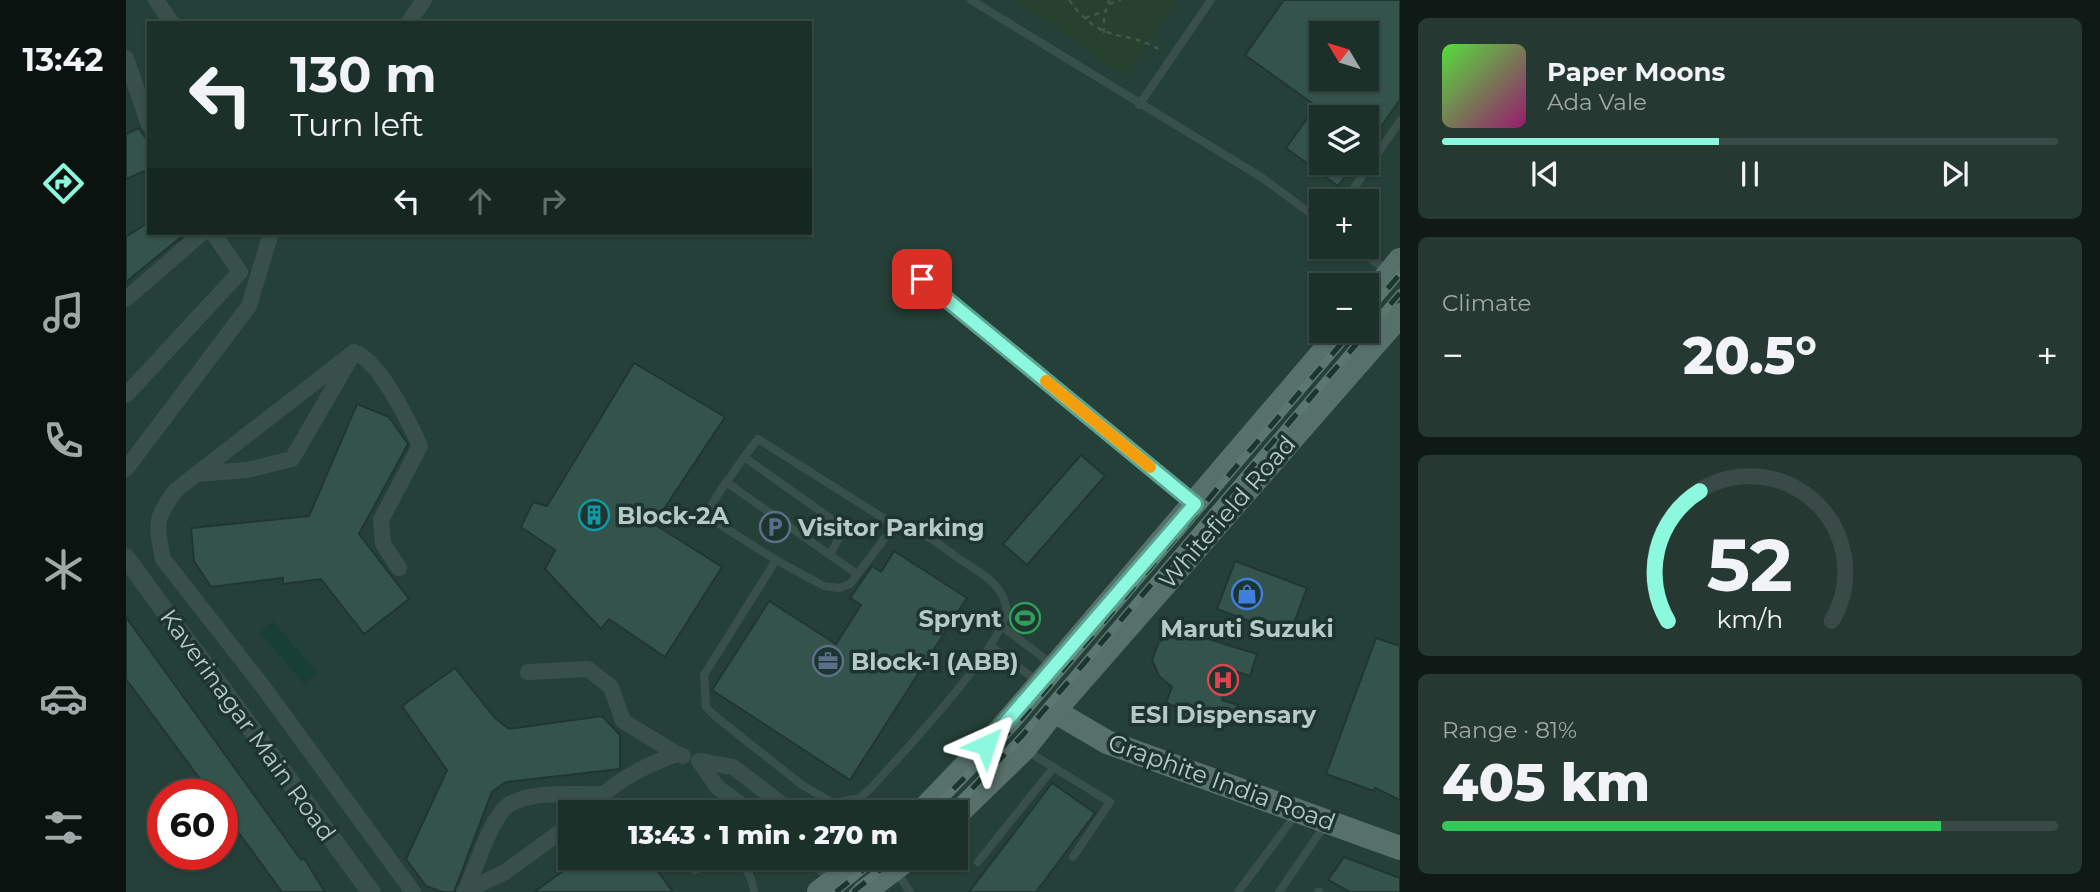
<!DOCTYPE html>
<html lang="en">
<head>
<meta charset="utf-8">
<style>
  :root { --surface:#1c302a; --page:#253832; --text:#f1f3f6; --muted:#a0a9a8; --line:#3a4b47; --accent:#8cf9de }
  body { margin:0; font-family:Montserrat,sans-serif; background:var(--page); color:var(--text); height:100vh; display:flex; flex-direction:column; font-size:26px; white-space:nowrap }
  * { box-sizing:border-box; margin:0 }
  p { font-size:23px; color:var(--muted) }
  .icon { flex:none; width:38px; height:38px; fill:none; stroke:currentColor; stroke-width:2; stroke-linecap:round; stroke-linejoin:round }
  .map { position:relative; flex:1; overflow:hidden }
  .sheet { display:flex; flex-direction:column; gap:18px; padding:18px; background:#0f1a17; width:700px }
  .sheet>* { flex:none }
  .guide { position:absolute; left:21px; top:21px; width:665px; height:214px; border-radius:0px; box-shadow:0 2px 5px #0004,0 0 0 2px var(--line); background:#1c302a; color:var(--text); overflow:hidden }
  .needle { width:46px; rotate:308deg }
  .fabs { position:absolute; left:1183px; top:21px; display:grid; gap:14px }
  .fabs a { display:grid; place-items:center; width:70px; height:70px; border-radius:0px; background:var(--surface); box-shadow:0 2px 5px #0004,0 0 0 2px var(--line); font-size:35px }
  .speed { position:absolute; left:21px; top:779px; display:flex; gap:14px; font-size:35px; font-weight:700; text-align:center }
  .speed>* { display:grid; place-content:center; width:91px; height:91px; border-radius:50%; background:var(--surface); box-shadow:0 2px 5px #0004,0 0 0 2px var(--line); line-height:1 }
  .speed .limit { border:10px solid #d22; background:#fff; color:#111 }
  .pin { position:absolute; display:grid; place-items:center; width:60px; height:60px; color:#fff; margin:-30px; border-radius:14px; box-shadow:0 4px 10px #0006 }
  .me { position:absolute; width:77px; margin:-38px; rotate:42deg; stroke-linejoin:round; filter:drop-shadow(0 0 5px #0008) }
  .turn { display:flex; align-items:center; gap:24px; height:147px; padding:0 28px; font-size:32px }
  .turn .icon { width:91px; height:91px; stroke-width:2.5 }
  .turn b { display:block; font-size:49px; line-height:60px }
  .lanes { display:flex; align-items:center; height:66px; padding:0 28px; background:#0003; justify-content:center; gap:35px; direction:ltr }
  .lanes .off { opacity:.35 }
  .big { font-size:52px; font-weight:800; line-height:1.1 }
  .sheet .tile { flex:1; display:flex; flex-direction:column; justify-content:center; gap:10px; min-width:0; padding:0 24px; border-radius:10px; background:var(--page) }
  .sheet .dial { align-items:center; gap:0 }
  .dial svg { height:182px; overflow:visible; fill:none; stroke:var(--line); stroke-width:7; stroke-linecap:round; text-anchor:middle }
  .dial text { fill:var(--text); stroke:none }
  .song { display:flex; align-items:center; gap:21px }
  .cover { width:84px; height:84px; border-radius:10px; background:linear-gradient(135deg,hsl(110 70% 55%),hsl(320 70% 35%)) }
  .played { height:7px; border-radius:4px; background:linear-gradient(90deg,var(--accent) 45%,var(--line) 45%) }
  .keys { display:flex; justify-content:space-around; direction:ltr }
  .heat { display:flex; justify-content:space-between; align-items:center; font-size:38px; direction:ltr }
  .charge { height:10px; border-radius:5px; background:linear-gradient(90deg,#34c759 81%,var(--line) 0) }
  .trip { position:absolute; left:432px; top:800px; width:410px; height:70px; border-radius:0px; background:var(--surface); box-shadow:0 2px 5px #0004,0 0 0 2px var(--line); font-weight:800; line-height:70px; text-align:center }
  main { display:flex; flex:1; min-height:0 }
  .menu { display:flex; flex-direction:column; width:126px; justify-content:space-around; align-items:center; background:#0b1311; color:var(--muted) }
  .menu .icon { width:49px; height:49px }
  .menu .active { color:var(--accent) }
  .menu b { font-size:32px; color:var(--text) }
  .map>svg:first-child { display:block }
</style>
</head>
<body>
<main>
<nav class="menu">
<b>13:42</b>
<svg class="icon active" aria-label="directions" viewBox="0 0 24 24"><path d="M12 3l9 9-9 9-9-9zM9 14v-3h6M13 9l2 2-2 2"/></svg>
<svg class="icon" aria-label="music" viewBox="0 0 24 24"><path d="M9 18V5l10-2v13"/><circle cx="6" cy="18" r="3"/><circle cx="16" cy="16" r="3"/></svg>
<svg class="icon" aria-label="phone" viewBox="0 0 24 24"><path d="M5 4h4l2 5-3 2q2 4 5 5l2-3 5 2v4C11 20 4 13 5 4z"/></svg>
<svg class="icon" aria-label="climate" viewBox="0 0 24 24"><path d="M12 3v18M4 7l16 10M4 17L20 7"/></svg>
<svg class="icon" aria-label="car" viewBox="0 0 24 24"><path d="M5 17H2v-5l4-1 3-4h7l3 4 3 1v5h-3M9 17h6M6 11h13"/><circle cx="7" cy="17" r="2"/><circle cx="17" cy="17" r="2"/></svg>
<svg class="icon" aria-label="filters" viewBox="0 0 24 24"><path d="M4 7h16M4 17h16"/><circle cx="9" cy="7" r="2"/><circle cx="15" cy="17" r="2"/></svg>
</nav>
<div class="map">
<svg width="1274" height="892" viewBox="0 0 1274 892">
  <rect width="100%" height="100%" fill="#254038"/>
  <path fill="#27412e" d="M891,0h161l-53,76z"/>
  <path fill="#183f34" d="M147,621l44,52 -13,11 -44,-52z"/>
  <g fill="#34544b" stroke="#203731" stroke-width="2" fill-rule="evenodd">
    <path d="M1158,0h116v100l-33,46v-29h-46v46h34l-17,23 -52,-38 30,-42 -71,-51zM1195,33h46v46h-46z"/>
    <path d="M13,128l10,16v25l-23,10v-45z"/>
    <path d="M23,222v11h37l-60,49v-45z"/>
    <path d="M508,363l91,54 -71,107 68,43 -57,90 -56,-38 -8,10 -56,-60 10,-19 -34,-23 12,-25 14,4z"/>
    <path d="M231,404l32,13 19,27 -49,90 50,65 -45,35 -43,-55 -38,5v-6l-72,9 -17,-26 -3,-33 118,-12z"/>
    <path d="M955,455l24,21 -78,89 -24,-21z"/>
    <path d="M768,551l73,47 -117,182 -138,-90 57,-89 67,43 25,-39 -11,-7 22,-32 9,6z"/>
    <path d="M1109,561l72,27 -18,48 -72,-27z"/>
    <path d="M0,617l175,243 3,-2 21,34h-43l-60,-82v-16h-11l-85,-115z"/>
    <path d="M1049,633h14l68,21 -7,22 -18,-6 -10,30 16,5 -6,21 -32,-10 -4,11 -18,-6 4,-12 -16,-6 6,-16 -13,-11 -7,-16 7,-18z"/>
    <path d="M1250,638l24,8v154l-25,-12 -1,3 -48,-17z"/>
    <path d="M329,668l40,50 14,11 93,-13 18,19v34l-114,13 -14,10 -38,100h-12l-16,-6 -20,-27 41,-89 -45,-64z"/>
    <path d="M926,783l43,30 -59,79h-67z"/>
    <path d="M1218,857l56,21v14h-50l-22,-12z"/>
    <path d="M455,858h67l25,34h-139z"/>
  </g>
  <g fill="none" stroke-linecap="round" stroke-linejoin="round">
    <g stroke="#405946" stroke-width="2.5" stroke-dasharray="5 5" stroke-linecap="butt">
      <path d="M943,0c36,49 56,26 94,52"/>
      <path d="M983,4l12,-4"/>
      <path d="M959,18l20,-7"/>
      <path d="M978,33v-16l5,-17"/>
    </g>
    <g stroke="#39504a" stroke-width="8">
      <path d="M845,0l290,177 60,44"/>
      <path d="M1013,105l72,-105"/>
      <path d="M1219,201l55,-80"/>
      <path d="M1229,247l31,23"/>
      <path d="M796,279l270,223"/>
      <path d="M600,483l18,-26"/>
      <path d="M773,528c23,0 47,22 65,34 17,11 39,23 42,45 5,32 -110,153 -135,181l-11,10 -27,5 -31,-18 -87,-69 -9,-9 -2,-32 72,-115 48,26 15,2 11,-4 35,-46z"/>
      <path d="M704,555l14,-27 -100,-71 14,-18 141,89"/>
      <path d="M650,560l-71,-45 21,-33 131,92"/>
      <path d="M877,627l50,38"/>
      <path d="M864,645l47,36"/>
      <path d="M901,751l83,51 -37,55"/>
      <path d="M852,862l76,-95"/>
      <path d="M569,870c29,-11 53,-19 59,22"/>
      <path d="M770,871l14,21"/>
      <path d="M1112,892l59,-79"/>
      <path d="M1153,892l46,-67"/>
      <path d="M1192,892h2"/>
    </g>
    <g stroke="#39504a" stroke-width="16">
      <path d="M30,0l16,23"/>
      <path d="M282,23l16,-23"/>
      <path d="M0,58l23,67"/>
      <path d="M0,299l76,-66"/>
      <path d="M228,352l-178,138c-22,30 -20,33 -13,69l101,129 149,204"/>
      <path d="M228,352c25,8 55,70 66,94l-39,74 2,24 16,24"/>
      <path d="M0,395l114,-123 -27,-39"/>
      <path d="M0,469l123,-163 22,-73"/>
      <path d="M70,474l51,-4 45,-11 61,-105"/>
      <path d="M402,672l60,-3 23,18 12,34 54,33"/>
      <path d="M459,812c26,-29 56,-45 92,-58l6,2"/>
      <path d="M625,812l-33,-24 -19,-27 34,6 59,45"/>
      <path d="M687,858l23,22"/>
      <path d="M340,890c9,-20 26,-76 44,-86 25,-14 64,-9 91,-10"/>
      <path d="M338,892l41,-20 65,-47"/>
    </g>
    <path stroke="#39504a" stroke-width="19" d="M0,558l245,334"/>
    <g stroke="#577069" stroke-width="24">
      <path d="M1241,300l33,-40"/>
      <path d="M928,711l53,31 293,106"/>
      <path d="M795,812l81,-84 339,-397"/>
      <path d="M830,815l68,-66 30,-38 346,-396"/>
      <path d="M693,892l46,-34"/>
      <path d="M738,892l45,-34"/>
    </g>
    <g stroke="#5b776f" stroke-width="8">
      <g id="rail">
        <path d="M1241,313l33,-39"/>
        <path d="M805,812l82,-84 339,-397"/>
        <path d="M824,812l72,-76 378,-443"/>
        <path d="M710,892l42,-34"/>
        <path d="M727,892l42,-34"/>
      </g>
    </g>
    <use href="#rail" stroke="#1e352f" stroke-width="5" stroke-dasharray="16" stroke-linecap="butt"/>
  </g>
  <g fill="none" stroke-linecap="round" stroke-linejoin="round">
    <g stroke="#5ba290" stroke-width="18">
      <path id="route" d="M796,279l273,225 -209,241"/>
    </g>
    <use href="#route" stroke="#8cf9de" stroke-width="12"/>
    <path stroke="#f59e0b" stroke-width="12" d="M920,381l104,86"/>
  </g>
  <defs>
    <g id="building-ring" transform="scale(1.575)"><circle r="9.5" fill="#1e352f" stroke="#0f9aa8" stroke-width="1.5"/><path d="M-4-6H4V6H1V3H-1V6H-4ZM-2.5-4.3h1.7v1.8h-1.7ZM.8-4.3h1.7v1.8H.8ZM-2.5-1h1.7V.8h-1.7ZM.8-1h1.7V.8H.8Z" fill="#0f9aa8"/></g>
    <g id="parking-ring" transform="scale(1.575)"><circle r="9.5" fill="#1e352f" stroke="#5c6f8a" stroke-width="1.5"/><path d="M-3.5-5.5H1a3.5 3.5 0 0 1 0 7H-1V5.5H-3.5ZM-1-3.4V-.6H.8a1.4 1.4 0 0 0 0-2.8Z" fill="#5c6f8a"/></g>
    <g id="shop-ring" transform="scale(1.575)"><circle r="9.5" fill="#1e352f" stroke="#3f7fe0" stroke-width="1.5"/><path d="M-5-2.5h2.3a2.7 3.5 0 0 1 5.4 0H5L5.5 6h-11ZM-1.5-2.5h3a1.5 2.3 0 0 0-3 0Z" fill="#3f7fe0"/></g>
    <g id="stadium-ring" transform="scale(1.575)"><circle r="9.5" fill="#1e352f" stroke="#2e9e5b" stroke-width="1.5"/><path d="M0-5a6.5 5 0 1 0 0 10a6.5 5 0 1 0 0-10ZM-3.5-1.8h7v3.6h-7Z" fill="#2e9e5b"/></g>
    <g id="office-ring" transform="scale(1.575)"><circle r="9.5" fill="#1e352f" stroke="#5c6f8a" stroke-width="1.5"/><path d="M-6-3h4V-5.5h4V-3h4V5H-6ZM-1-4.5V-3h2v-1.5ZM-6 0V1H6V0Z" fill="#5c6f8a"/></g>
    <g id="hospital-ring" transform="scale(1.575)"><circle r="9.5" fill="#1e352f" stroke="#e0444e" stroke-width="1.5"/><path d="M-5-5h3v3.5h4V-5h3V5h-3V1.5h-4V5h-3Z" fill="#e0444e"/></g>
  </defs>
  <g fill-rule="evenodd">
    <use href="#building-ring" x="468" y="515"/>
    <use href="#parking-ring" x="649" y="527"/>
    <use href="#shop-ring" x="1121" y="594"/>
    <use href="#stadium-ring" x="899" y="618"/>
    <use href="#office-ring" x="702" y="661"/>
    <use href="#hospital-ring" x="1097" y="680"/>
  </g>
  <g text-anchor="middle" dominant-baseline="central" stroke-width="7" stroke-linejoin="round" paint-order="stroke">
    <g font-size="24" fill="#b6cac5" stroke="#1e352f">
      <text transform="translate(1101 512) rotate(-49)">Whitefield Road</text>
      <text transform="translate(122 725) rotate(54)">Kaverinagar Main Road</text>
      <text transform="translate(1096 782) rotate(20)">Graphite India Road</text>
    </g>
    <g font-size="24" font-weight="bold" fill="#b6cac5" stroke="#1e352f" text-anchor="start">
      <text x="491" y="515">Block-2A</text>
      <text x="672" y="527">Visitor Parking</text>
      <text x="876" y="618" text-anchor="end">Sprynt</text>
      <text x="1121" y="628" text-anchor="middle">Maruti Suzuki</text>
      <text x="725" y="661">Block-1 (ABB)</text>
      <text x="1097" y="714" text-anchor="middle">ESI Dispensary</text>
    </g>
  </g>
</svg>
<div class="fabs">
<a><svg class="needle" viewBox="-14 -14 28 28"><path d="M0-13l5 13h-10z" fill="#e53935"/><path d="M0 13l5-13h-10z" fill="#a0a9a8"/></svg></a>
<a><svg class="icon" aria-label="layers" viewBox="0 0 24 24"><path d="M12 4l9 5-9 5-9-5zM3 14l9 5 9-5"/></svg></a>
<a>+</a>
<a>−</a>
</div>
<div class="speed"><div class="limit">60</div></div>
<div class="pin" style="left:796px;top:279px;background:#d93025"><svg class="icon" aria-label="arrive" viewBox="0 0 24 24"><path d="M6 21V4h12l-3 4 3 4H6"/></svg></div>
<svg class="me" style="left:860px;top:745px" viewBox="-20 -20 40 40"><path d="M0-17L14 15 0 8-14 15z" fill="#8cf9de" stroke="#fff" stroke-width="4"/></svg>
<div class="trip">13:43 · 1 min · 270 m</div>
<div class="guide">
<div class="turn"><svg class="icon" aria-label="left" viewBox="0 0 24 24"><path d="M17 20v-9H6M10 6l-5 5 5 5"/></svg><div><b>130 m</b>Turn left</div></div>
<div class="lanes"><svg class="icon" aria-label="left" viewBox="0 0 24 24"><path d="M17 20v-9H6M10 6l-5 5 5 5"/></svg><svg class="icon off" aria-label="ahead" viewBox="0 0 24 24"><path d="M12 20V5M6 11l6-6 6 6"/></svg><svg class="icon off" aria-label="right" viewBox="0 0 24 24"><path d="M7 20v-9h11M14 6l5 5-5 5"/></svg></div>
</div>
</div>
<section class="sheet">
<div class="tile">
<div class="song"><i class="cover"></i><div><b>Paper Moons</b><p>Ada Vale</p></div></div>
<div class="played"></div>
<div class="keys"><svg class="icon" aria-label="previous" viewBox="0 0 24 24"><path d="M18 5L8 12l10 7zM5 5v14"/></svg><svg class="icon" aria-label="pause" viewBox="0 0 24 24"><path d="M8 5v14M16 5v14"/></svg><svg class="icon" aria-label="next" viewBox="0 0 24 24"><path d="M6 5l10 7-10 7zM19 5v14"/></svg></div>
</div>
<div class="tile"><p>Climate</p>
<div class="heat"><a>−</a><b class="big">20.5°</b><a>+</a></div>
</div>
<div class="tile dial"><svg viewBox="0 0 100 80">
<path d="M14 69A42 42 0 1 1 86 69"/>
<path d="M14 69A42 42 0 0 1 28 12" stroke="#8cf9de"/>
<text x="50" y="56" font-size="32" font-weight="700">52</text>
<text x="50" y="72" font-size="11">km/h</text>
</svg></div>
<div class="tile"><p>Range · 81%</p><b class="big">405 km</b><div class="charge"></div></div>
</section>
</main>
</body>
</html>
